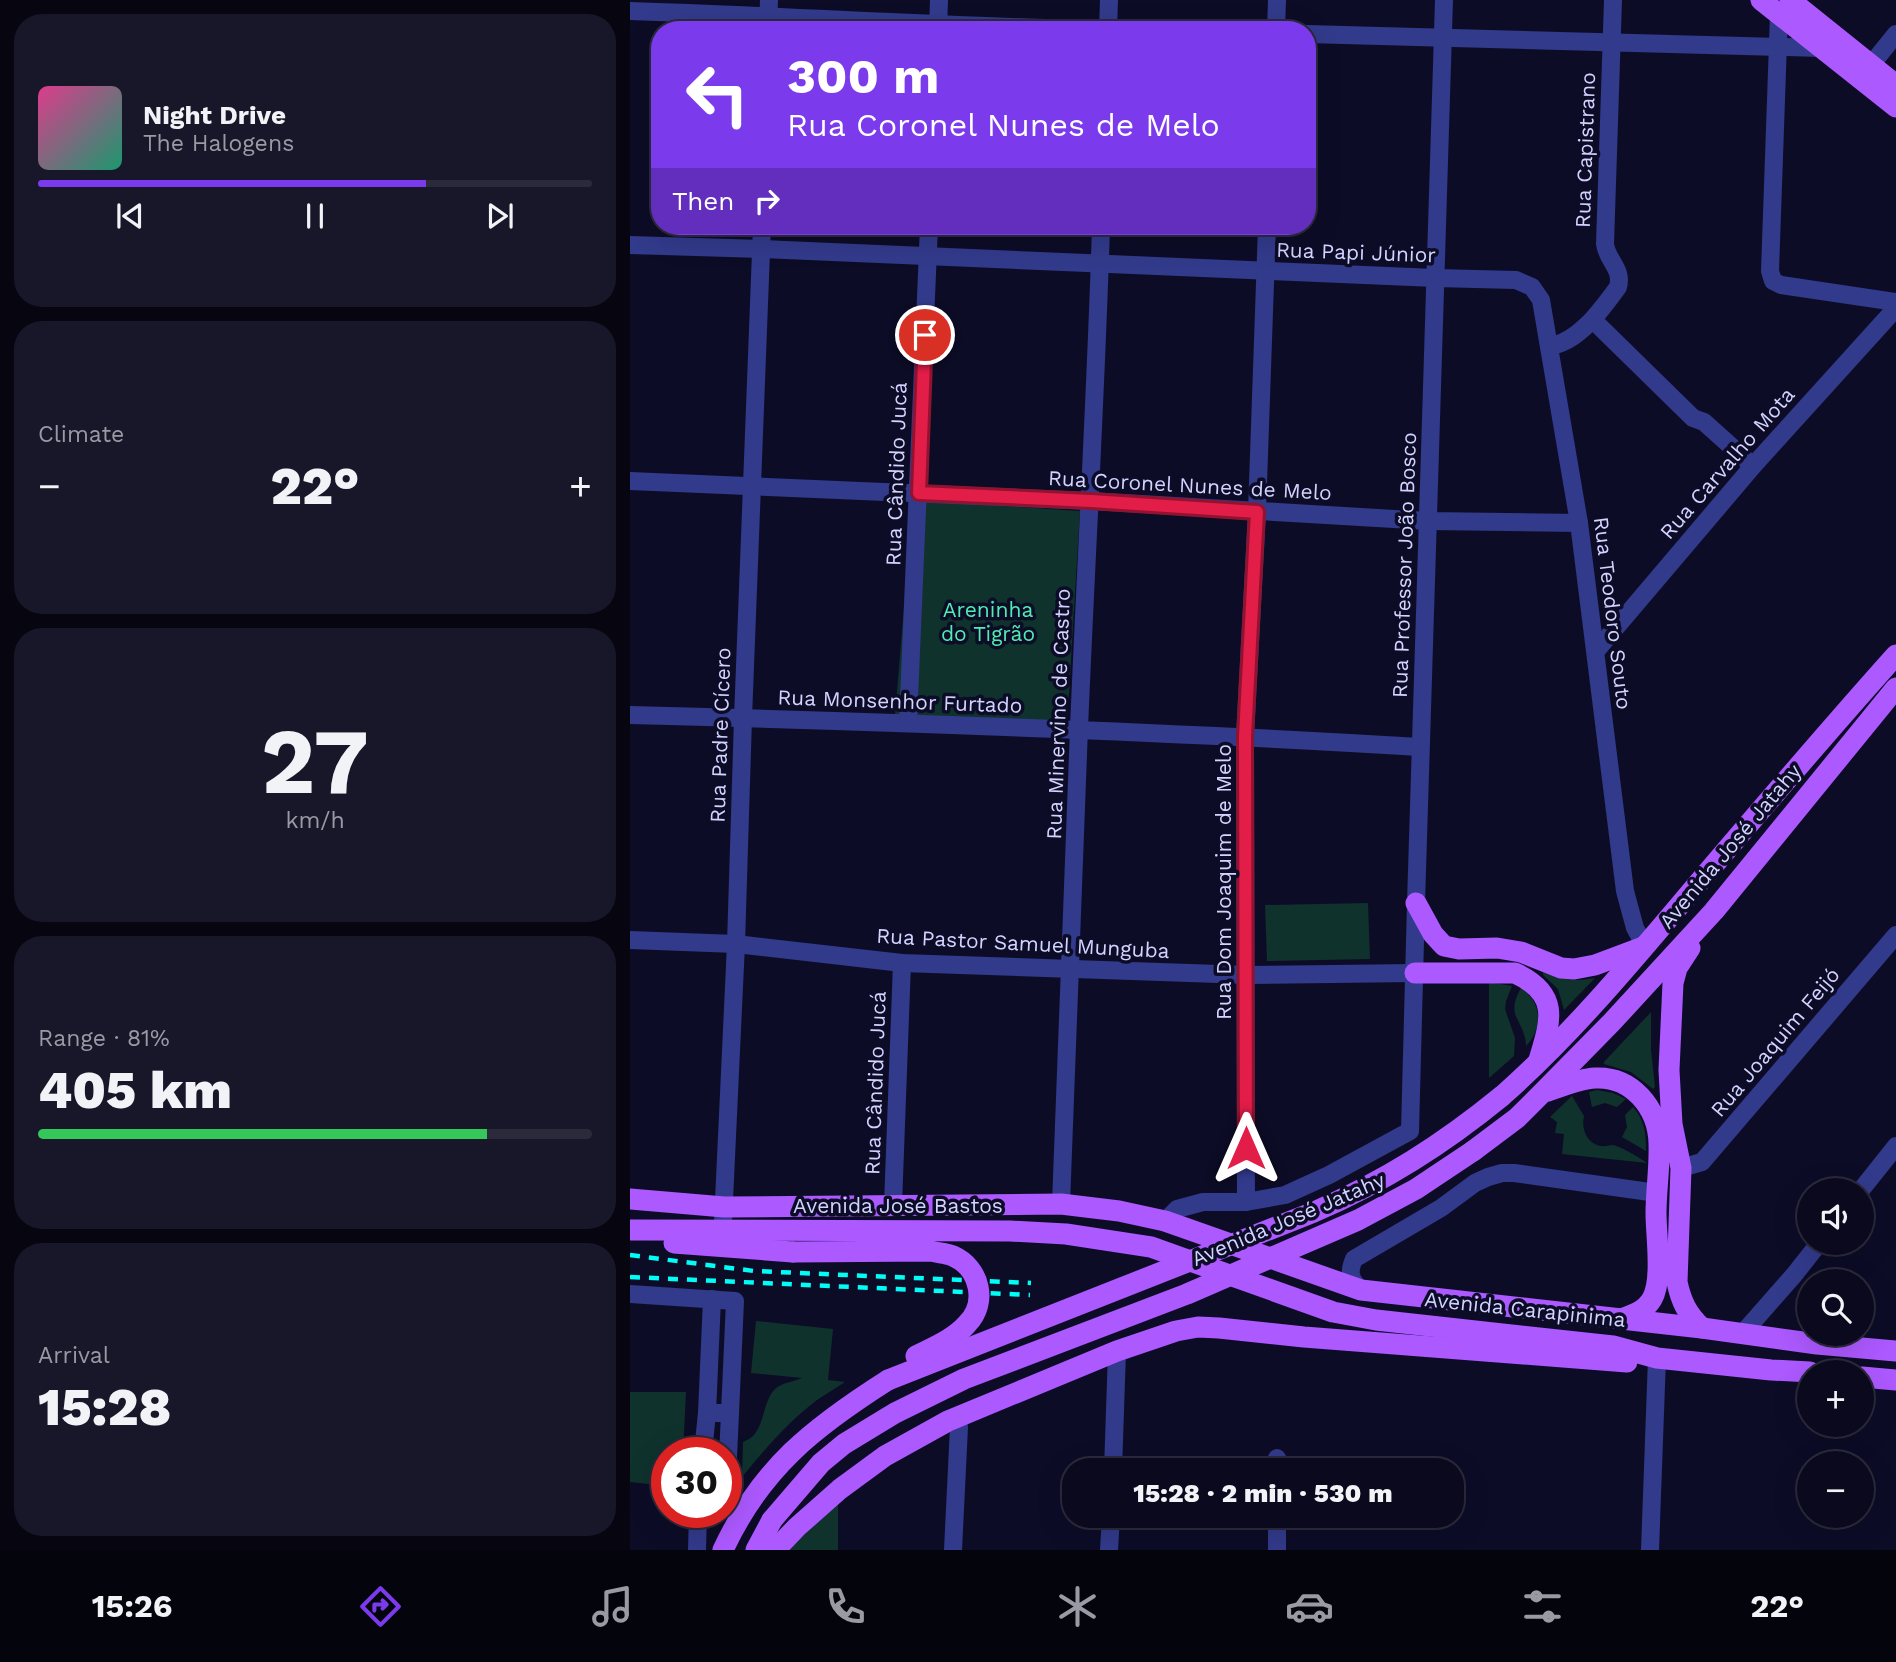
<!DOCTYPE html>
<html lang="en">
<head>
<meta charset="utf-8">
<style>
  :root { --surface:#0a091d; --page:#18172a; --text:#f1f3f6; --muted:#999aa4; --line:#2a2a3b; --accent:#7c3aed }
  body { margin:0; font-family:"Work Sans",sans-serif; background:var(--page); color:var(--text); height:100vh; display:flex; flex-direction:column; font-size:26px; white-space:nowrap }
  * { box-sizing:border-box; margin:0 }
  p { font-size:23px; color:var(--muted) }
  .icon { flex:none; width:38px; height:38px; fill:none; stroke:currentColor; stroke-width:2; stroke-linecap:round; stroke-linejoin:round }
  .map { position:relative; flex:1; overflow:hidden }
  .sheet { display:flex; flex-direction:column; gap:14px; padding:14px; background:#060510; width:630px }
  .sheet>* { flex:none }
  .guide { position:absolute; left:21px; top:21px; width:665px; height:214px; border-radius:28px; box-shadow:0 7px 28px #0002,0 0 0 2px var(--line); background:#7c3aed; color:#fff; overflow:hidden }
  .tools { position:absolute; left:1167px; top:1178px; display:grid; gap:14px }
  .tools a { display:grid; place-items:center; width:77px; height:77px; border-radius:50%; background:var(--surface); box-shadow:0 7px 28px #0002,0 0 0 2px var(--line); font-size:35px }
  .speed { position:absolute; left:21px; top:1437px; display:flex; gap:14px; font-size:35px; font-weight:700; text-align:center }
  .speed>* { display:grid; place-content:center; width:91px; height:91px; border-radius:50%; background:var(--surface); box-shadow:0 7px 28px #0002,0 0 0 2px var(--line); line-height:1 }
  .speed .limit { border:10px solid #d22; background:#fff; color:#111 }
  .pin { position:absolute; display:grid; place-items:center; width:60px; height:60px; color:#fff; margin:-30px; border:4px solid #fff; border-radius:50%; box-shadow:0 2px 7px #0007 }
  .me { position:absolute; width:77px; margin:-38px; rotate:0deg; stroke-linejoin:round; filter:drop-shadow(0 0 5px #0008) }
  .turn { display:flex; align-items:center; gap:24px; height:147px; padding:0 21px; font-size:32px }
  .turn .icon { width:91px; height:91px; stroke-width:2.5 }
  .turn b { display:block; font-size:49px; line-height:60px }
  .then { display:flex; align-items:center; height:66px; padding:0 21px; background:#0003; gap:14px; font-size:26px }
  .big { font-size:52px; font-weight:800; line-height:1.1 }
  .sheet .card { flex:1; display:flex; flex-direction:column; justify-content:center; gap:10px; min-width:0; padding:0 24px; border-radius:28px; background:var(--page) }
  .sheet .dial { align-items:center; gap:0 }
  .dial b { font-size:91px; line-height:1 }
  .song { display:flex; align-items:center; gap:21px }
  .cover { width:84px; height:84px; border-radius:10px; background:linear-gradient(135deg,hsl(330 70% 55%),hsl(160 70% 35%)) }
  .played { height:7px; border-radius:4px; background:linear-gradient(90deg,var(--accent) 70%,var(--line) 70%) }
  .keys { display:flex; justify-content:space-around; direction:ltr }
  .heat { display:flex; justify-content:space-between; align-items:center; font-size:38px; direction:ltr }
  .charge { height:10px; border-radius:5px; background:linear-gradient(90deg,#34c759 81%,var(--line) 0) }
  .trip { position:absolute; left:432px; top:1458px; width:402px; height:70px; border-radius:28px; background:var(--surface); box-shadow:0 7px 28px #0002,0 0 0 2px var(--line); font-weight:800; line-height:70px; text-align:center }
  .dock { display:flex; height:112px; justify-content:space-around; align-items:center; background:#04040c; color:var(--muted) }
  .dock .icon { width:49px; height:49px }
  .dock .current { color:var(--accent) }
  .dock b { font-size:32px; color:var(--text) }
  main { display:flex; flex:1; min-height:0 }
  .map>svg:first-child { display:block }
</style>
</head>
<body>
<main>
<section class="sheet">
<div class="card">
<div class="song"><i class="cover"></i><div><b>Night Drive</b><p>The Halogens</p></div></div>
<div class="played"></div>
<div class="keys"><svg class="icon" aria-label="previous" viewBox="0 0 24 24"><path d="M18 5L8 12l10 7zM5 5v14"/></svg><svg class="icon" aria-label="pause" viewBox="0 0 24 24"><path d="M8 5v14M16 5v14"/></svg><svg class="icon" aria-label="next" viewBox="0 0 24 24"><path d="M6 5l10 7-10 7zM19 5v14"/></svg></div>
</div>
<div class="card"><p>Climate</p>
<div class="heat"><a>−</a><b class="big">22°</b><a>+</a></div>
</div>
<div class="card dial"><b>27</b><p>km/h</p></div>
<div class="card"><p>Range · 81%</p><b class="big">405 km</b><div class="charge"></div></div>
<div class="card"><p>Arrival</p><b class="big">15:28</b></div>
</section>
<div class="map">
<svg width="1266" height="1550" viewBox="0 0 1266 1550">
  <rect width="100%" height="100%" fill="#0d0c27"/>
  <g fill="#0f322c">
    <path d="M283,500l167,11 -13,216 -172,-12z"/>
    <path d="M738,903l2,56 -103,2 -2,-56z"/>
    <path d="M913,972c19,8 32,10 52,6l-31,32 -6,-21 -15,-14z"/>
    <path d="M859,982l23,4 -6,15 -1,8 10,29 -1,18 -25,22z"/>
    <path d="M891,988c21,14 23,40 5,58 -1,-27 -22,-28 -5,-58z"/>
    <path d="M1021,1012v38l4,37 -2,2 -22,-17 -27,-8v-2z"/>
    <path d="M967,1090l16,3 13,6 -9,8 -12,-4 -13,4 -3,-15z"/>
    <path d="M942,1096l12,20c-3,13 3,28 17,30 4,1 8,-1 12,-1 7,1 29,14 34,18l-85,-9 2,-20 -9,-1 2,-11 -7,-5z"/>
    <path d="M1003,1107c12,13 13,27 13,44l-24,-14 5,-10 -2,-12z"/>
    <path d="M126,1321l77,8 -5,51 17,2c-9,6 -19,12 -28,18 -29,22 -52,49 -75,77l1,-35c3,-2 7,-3 10,-6 12,-13 10,-35 22,-47 8,-7 18,-7 27,-11l-51,-5z"/>
    <path d="M0,1392h56l-3,60h-16v34l-37,-4z"/>
    <path d="M208,1496v54h-54z"/>
  </g>
  <g fill="none" stroke-linecap="round" stroke-linejoin="round">
    <g stroke="#323a8b" stroke-width="18">
      <path d="M0,11c163,5 325,16 487,19"/>
      <path d="M1149,14l-9,257 3,10 8,4 115,17"/>
      <path d="M138,30l1,-30"/>
      <path d="M308,30l1,-30"/>
      <path d="M478,30l1,-30"/>
      <path d="M646,30l1,-30"/>
      <path d="M677,34l514,14"/>
      <path d="M1241,65l25,-31"/>
      <path d="M0,245l132,4 673,29 81,2 16,7 9,13 38,223 46,368 10,37 10,18"/>
      <path d="M963,320l100,98 11,4 49,44"/>
      <path d="M919,346c29,-3 53,-37 69,-59 5,-19 -11,-26 -13,-43l8,-244"/>
      <path d="M0,481l461,20 337,20 151,2"/>
      <path d="M966,651l157,-185 143,-158"/>
      <path d="M0,715c264,7 527,16 790,32"/>
      <path d="M278,723l21,-497"/>
      <path d="M0,940l106,4 166,19 345,12 168,-2"/>
      <path d="M1051,1168l21,-6 194,-227"/>
      <path d="M1231,1190l35,-44"/>
      <path d="M616,1202l-1,-466 12,-224 10,-286"/>
      <path d="M431,1204c7,-159 11,-318 18,-476 7,-168 17,-335 22,-502"/>
      <path d="M263,1205l9,-242"/>
      <path d="M535,1221l12,-12 26,-7h43l39,-7 44,-20 81,-44 6,-228 28,-903"/>
      <path d="M92,1243l14,-299 7,-226 19,-492"/>
      <path d="M731,1290c-11,-11 -13,-17 -7,-31l87,-51 34,-25 13,-6 14,-4h12l143,20"/>
      <path d="M0,1294l105,7 -5,112h-23"/>
      <path d="M1113,1333l51,-58 26,-33"/>
      <path d="M73,1452l4,-39 5,-114"/>
      <path d="M647,1458v12"/>
      <path d="M483,1470l4,-119"/>
      <path d="M97,1478l3,-65"/>
      <path d="M647,1516v34"/>
      <path d="M67,1550l1,-38"/>
      <path d="M323,1550l6,-123"/>
      <path d="M479,1550l2,-34"/>
      <path d="M1020,1550l7,-192"/>
    </g>
    <g stroke="#ac59ff" stroke-width="21">
      <path d="M1131,0l135,107"/>
      <path d="M1160,0l106,85"/>
      <path d="M786,903l17,31 11,12 15,3 38,-1 24,4 40,16 13,1 21,-4 48,-18"/>
      <path d="M1060,948l-13,20 -4,15 -4,87 3,54 9,44 -4,114c4,19 10,32 25,46"/>
      <path d="M785,973h100c45,21 36,47 24,87"/>
      <path d="M918,1091c15,-5 31,-12 47,-13 37,-2 63,30 64,65 1,24 -3,47 -3,70 0,23 7,67 -4,86 -7,12 -19,16 -31,20"/>
      <path d="M872,1096c69,-61 128,-132 188,-203 68,-80 136,-160 206,-238"/>
      <path d="M843,1151l44,-33 32,-32 62,-63 103,-112 182,-223"/>
      <path d="M0,1199l94,8 337,-3 58,7 46,10 196,69 341,38 115,16 79,7"/>
      <path d="M0,1230l380,1 56,3 85,13 182,65 43,8 237,26 44,12 114,12 39,2"/>
      <path d="M44,1243l119,9"/>
      <path d="M1232,1377l34,3"/>
      <path d="M93,1550c38,-82 91,-123 165,-170"/>
      <path d="M126,1550l16,-30"/>
      <path d="M145,1550l22,-23 43,-38 45,-33 63,-35 169,-70 59,-20 22,-4 21,1 85,9 323,25"/>
    </g>
    <g stroke="#00fdf6" stroke-width="4.5" stroke-dasharray="10 9" stroke-linecap="butt">
      <path d="M0,1255l124,16 277,12"/>
      <path d="M0,1277l400,18"/>
    </g>
    <g stroke="#ac59ff" stroke-width="21">
      <path d="M163,1252l138,-1c7,2 15,2 22,5 27,12 35,47 14,68 -13,15 -33,23 -51,32"/>
      <path d="M258,1380l426,-168c71,-31 128,-67 188,-116"/>
      <path d="M142,1520l49,-57 23,-19 51,-31 69,-34 223,-85 171,-74 58,-31 57,-38"/>
    </g>
  </g>
  <g fill="none" stroke-linecap="round" stroke-linejoin="round">
    <g stroke="#92132f" stroke-width="18">
      <path id="route" d="M295,335l-6,158 172,8 166,11 -12,224 1,412"/>
    </g>
    <use href="#route" stroke="#e11d48" stroke-width="12"/>
  </g>
  <g text-anchor="middle" dominant-baseline="central" stroke-width="7" stroke-linejoin="round" paint-order="stroke">
    <g font-size="21" fill="#d2d3ff" stroke="#0d0c27">
      <text transform="translate(955 150) rotate(-88)">Rua Capistrano</text>
      <text transform="translate(726 252) rotate(2)">Rua Papi Júnior</text>
      <text transform="translate(1097 463) rotate(-49)">Rua Carvalho Mota</text>
      <text transform="translate(266 474) rotate(-88)">Rua Cândido Jucá</text>
      <text transform="translate(560 485) rotate(3)">Rua Coronel Nunes de Melo</text>
      <text transform="translate(774 565) rotate(-88)">Rua Professor João Bosco</text>
      <text transform="translate(983 613) rotate(83)">Rua Teodoro Souto</text>
      <text transform="translate(270 701) rotate(2)">Rua Monsenhor Furtado</text>
      <text transform="translate(428 714) rotate(-88)">Rua Minervino de Castro</text>
      <text transform="translate(90 735) rotate(-88)">Rua Padre Cícero</text>
      <text transform="translate(1100 846) rotate(-50)">Avenida José Jatahy</text>
      <text transform="translate(593 882) rotate(-90)">Rua Dom Joaquim de Melo</text>
      <text transform="translate(393 943) rotate(3)">Rua Pastor Samuel Munguba</text>
      <text transform="translate(1145 1042) rotate(-50)">Rua Joaquim Feijó</text>
      <text transform="translate(245 1083) rotate(-88)">Rua Cândido Jucá</text>
      <text x="268" y="1205">Avenida José Bastos</text>
      <text transform="translate(658 1219) rotate(-23)">Avenida José Jatahy</text>
      <text transform="translate(895 1309) rotate(6)">Avenida Carapinima</text>
    </g>
    <g font-size="21" fill="#50edb2" stroke="#0d0c27">
      <text x="358" y="609">Areninha<tspan x="358" dy="24">do Tigrão</tspan></text>
    </g>
  </g>
</svg>
<div class="tools">
<a><svg class="icon" aria-label="sound" viewBox="0 0 24 24"><path d="M4 9h4l5-4v14l-5-4H4zM17 9q2 3 0 6"/></svg></a>
<a><svg class="icon" aria-label="search" viewBox="0 0 24 24"><circle cx="10" cy="10" r="6"/><path d="M15 15l6 6"/></svg></a>
<a>+</a>
<a>−</a>
</div>
<div class="speed"><div class="limit">30</div></div>
<div class="pin" style="left:295px;top:335px;background:#d93025"><svg class="icon" aria-label="arrive" viewBox="0 0 24 24"><path d="M6 21V4h12l-3 4 3 4H6"/></svg></div>
<svg class="me" style="left:616px;top:1148px" viewBox="-20 -20 40 40"><path d="M0-17L14 15 0 8-14 15z" fill="#e11d48" stroke="#fff" stroke-width="4"/></svg>
<div class="trip">15:28 · 2 min · 530 m</div>
<div class="guide">
<div class="turn"><svg class="icon" aria-label="left" viewBox="0 0 24 24"><path d="M17 20v-9H6M10 6l-5 5 5 5"/></svg><div><b>300 m</b>Rua Coronel Nunes de Melo</div></div>
<div class="then">Then<svg class="icon" aria-label="right" viewBox="0 0 24 24"><path d="M7 20v-9h11M14 6l5 5-5 5"/></svg></div>
</div>
</div>
</main>
<nav class="dock">
<b>15:26</b>
<svg class="icon current" aria-label="directions" viewBox="0 0 24 24"><path d="M12 3l9 9-9 9-9-9zM9 14v-3h6M13 9l2 2-2 2"/></svg>
<svg class="icon" aria-label="music" viewBox="0 0 24 24"><path d="M9 18V5l10-2v13"/><circle cx="6" cy="18" r="3"/><circle cx="16" cy="16" r="3"/></svg>
<svg class="icon" aria-label="phone" viewBox="0 0 24 24"><path d="M5 4h4l2 5-3 2q2 4 5 5l2-3 5 2v4C11 20 4 13 5 4z"/></svg>
<svg class="icon" aria-label="climate" viewBox="0 0 24 24"><path d="M12 3v18M4 7l16 10M4 17L20 7"/></svg>
<svg class="icon" aria-label="car" viewBox="0 0 24 24"><path d="M5 17H2v-5l4-1 3-4h7l3 4 3 1v5h-3M9 17h6M6 11h13"/><circle cx="7" cy="17" r="2"/><circle cx="17" cy="17" r="2"/></svg>
<svg class="icon" aria-label="filters" viewBox="0 0 24 24"><path d="M4 7h16M4 17h16"/><circle cx="9" cy="7" r="2"/><circle cx="15" cy="17" r="2"/></svg>
<b>22°</b>
</nav>
</body>
</html>
